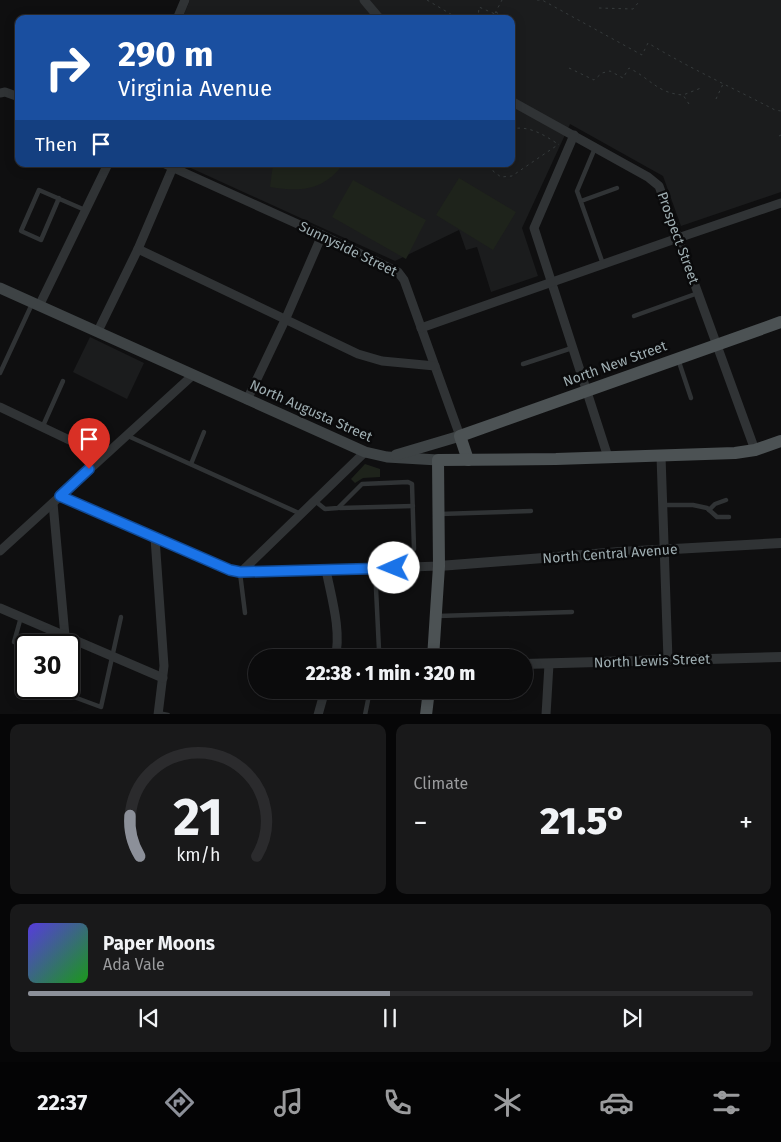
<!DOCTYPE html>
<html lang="en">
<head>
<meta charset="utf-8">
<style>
  :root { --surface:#0b0b0c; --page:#19191a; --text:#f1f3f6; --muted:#9a9b9d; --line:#2b2b2d; --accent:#8c9099 }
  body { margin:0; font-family:"Fira Sans",sans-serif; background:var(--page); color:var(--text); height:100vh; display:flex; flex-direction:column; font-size:19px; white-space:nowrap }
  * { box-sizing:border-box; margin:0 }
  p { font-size:16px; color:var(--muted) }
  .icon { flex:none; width:28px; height:28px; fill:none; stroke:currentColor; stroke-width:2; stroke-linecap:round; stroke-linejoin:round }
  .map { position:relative; height:714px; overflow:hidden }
  .side { display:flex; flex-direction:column; gap:10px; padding:10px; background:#060607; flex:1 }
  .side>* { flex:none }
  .banner { position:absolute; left:15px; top:15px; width:500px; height:152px; border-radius:10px; box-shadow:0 2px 12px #0003,0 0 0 1px var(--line); background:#1a4fa0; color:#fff; overflow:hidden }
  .speed { position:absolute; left:15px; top:634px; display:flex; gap:10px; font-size:25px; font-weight:700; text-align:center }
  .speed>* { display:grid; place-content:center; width:65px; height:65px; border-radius:50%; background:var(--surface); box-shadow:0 2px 12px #0003,0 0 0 1px var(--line); line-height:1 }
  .speed .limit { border:2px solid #111; border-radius:8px; background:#fff; color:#111 }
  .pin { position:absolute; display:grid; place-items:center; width:42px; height:42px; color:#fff; margin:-51px -21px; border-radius:50% 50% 50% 0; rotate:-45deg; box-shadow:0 0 5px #0007 }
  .pin .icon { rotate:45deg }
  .me { position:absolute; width:55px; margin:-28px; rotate:269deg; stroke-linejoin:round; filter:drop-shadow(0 0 4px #0008) }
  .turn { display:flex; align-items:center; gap:18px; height:105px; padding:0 20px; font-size:22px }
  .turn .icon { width:65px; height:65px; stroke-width:2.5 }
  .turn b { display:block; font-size:35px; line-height:42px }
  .then { display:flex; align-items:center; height:48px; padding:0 20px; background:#0003; gap:10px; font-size:19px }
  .big { font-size:38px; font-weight:800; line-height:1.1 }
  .side .tile { flex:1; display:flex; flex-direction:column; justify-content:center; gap:8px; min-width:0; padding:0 18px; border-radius:10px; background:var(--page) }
  .side .dial { align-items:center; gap:0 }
  .dial svg { height:130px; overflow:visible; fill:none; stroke:var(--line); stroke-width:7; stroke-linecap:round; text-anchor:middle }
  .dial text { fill:var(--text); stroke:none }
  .song { display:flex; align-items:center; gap:15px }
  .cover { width:60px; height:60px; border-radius:8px; background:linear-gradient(135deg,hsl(250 70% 55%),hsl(120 70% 35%)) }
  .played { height:5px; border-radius:2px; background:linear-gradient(90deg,var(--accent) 50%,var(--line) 50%) }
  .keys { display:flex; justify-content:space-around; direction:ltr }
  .heat { display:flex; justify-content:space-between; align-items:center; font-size:28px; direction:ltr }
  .side .tiles { flex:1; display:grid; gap:10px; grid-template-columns:1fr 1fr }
  .tile:last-child { grid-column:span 2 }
  .trip { position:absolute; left:248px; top:649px; width:285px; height:50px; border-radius:25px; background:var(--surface); box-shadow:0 2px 12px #0003,0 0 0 1px var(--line); font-weight:800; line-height:50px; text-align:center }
  .menu { display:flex; height:80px; justify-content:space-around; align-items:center; background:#040405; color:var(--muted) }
  .menu .icon { width:35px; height:35px }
  .menu .on { color:var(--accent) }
  .menu b { font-size:22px; color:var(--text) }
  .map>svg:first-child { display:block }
</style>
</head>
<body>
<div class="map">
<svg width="781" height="715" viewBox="0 0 781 715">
  <rect width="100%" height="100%" fill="#0f0f10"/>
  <g fill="#1b1c1d">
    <path d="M190,0h591v192l-100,34 -18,-50 -93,-52 -48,104 16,48 -47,16 -14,-45 -11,3 -7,-20 -64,31 -213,-97h329v-145h-329z"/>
    <path d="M90,337l54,26 -17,36 -54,-27z"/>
  </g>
  <g fill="#1e231b">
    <path d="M273,164h70c-20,27 -42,28 -73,23z"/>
    <path d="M459,178l57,34 -23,38 -57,-35z"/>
    <path d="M353,180l73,40 -20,39 -74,-42z"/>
    <path d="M365,464l15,5v8l-17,1 -8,5 -4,-4z"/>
  </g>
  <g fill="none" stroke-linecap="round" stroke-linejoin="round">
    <g stroke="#363b3c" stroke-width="1" stroke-dasharray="2.5 4" stroke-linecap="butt">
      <path d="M427,0l32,19"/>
      <path d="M537,0h5l100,55 6,-12c41,25 85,45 127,67l6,1"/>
      <path d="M599,8l34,1 5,-6"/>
      <path d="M496,12l10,7"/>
      <path d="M478,19l1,-12 16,7"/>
      <path d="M492,19l10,-19"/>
      <path d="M569,68l25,12 8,-7 8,-2 13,7 6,-10c22,11 28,25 54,27"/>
      <path d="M716,99l7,-15"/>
      <path d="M689,104l-6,-9 18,-7"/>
      <path d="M511,129c18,-4 33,6 47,15"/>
      <path d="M779,136l2,-1"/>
      <path d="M492,164l1,7 8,6 11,-1 47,-32"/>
    </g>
    <g stroke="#303335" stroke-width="4.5">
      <path d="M595,148l-18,43 26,73"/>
      <path d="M59,198l-18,42 -20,-9 18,-41 46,20"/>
      <path d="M581,201l36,-13"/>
      <path d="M634,316l64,-23"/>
      <path d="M678,359l13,39"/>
      <path d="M523,364l49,-16"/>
      <path d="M0,373l32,-69"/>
      <path d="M42,428l21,-47"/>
      <path d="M128,436l173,78"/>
      <path d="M191,464l13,-32"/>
      <path d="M315,501l10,8 13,-1 24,-24 46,-2 4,2 2,65 -5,4 -15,5v10"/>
      <path d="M663,505h30l14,3 10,9h12"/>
      <path d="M340,508l73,-2"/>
      <path d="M709,510l6,-6 11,-4"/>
      <path d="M440,514l91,-3"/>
      <path d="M375,568l4,82 -2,8"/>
      <path d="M240,573l5,40"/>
      <path d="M438,616l134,-4"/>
      <path d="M14,642l7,-25"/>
      <path d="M55,690l46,17 20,-90"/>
      <path d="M158,713l10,2"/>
      <path d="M365,715l5,-25"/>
    </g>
    <g stroke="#303335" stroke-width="9">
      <path d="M364,0l16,19"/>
      <path d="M177,19l8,-19"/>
      <path d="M0,93l5,-1 14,5"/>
      <path d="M511,101l137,76 11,9 96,264"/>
      <path d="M574,135l-40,93 74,229"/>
      <path d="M165,164l157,71 76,37 6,8 56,156"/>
      <path d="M138,249l220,105 24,7 53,5"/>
      <path d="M39,306l69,-142"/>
      <path d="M421,328l257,-90 103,-35"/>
      <path d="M98,331l40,-82 35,-82"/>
      <path d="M247,400l39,-82 36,-83"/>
      <path d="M0,407l103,49"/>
      <path d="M661,456l7,204"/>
      <path d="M60,495l146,65 34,13 199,-7"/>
      <path d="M53,503l12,133 -1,9"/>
      <path d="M155,538l9,128 -6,49"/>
      <path d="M0,551l193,-176"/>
      <path d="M326,570c5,26 16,62 9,88"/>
      <path d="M240,573l125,-121"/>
      <path d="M0,608l163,70"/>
      <path d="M55,690l1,-2"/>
      <path d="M318,715l7,-25"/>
      <path d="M546,715l3,-51"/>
    </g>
    <g stroke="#303335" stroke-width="10">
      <path d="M439,566l181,-14 161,-9"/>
      <path d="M524,664l257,-7"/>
    </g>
    <g stroke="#3e4345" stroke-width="11">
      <path d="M0,288l365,164 22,5 51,3"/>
      <path d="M396,455l64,-19"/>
    </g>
    <g stroke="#4c5254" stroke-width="12">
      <path d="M468,460l-8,-24 321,-114"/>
      <path d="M433,658l6,-92 -1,-106 118,-1 179,-6 20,-3 26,-9"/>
      <path d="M426,715l3,-25"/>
    </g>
  </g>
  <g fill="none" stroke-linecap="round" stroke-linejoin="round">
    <g stroke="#114b97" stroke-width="12">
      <path id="route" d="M89,469l-29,27 170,74 10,2 154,-4"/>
    </g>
    <use href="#route" stroke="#1a73e8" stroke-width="9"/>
  </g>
  <g text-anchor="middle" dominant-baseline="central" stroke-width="5" stroke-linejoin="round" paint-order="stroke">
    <g font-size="14" fill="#9faeb2" stroke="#0a0a0b">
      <text transform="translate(678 238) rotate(70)">Prospect Street</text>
      <text transform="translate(348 249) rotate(26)">Sunnyside Street</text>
      <text transform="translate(615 364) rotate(-20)">North New Street</text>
      <text transform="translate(311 411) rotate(24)">North Augusta Street</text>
      <text transform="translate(610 554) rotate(-4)">North Central Avenue</text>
      <text transform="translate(652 661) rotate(-2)">North Lewis Street</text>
    </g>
  </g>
</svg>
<div class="speed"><div class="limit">30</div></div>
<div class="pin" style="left:89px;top:469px;background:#d93025"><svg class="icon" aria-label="arrive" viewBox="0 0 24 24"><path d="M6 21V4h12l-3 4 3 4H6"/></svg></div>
<svg class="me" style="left:394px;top:568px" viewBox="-20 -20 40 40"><circle r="19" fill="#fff"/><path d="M0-13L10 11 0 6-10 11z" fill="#1a73e8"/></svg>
<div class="trip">22:38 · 1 min · 320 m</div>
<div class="banner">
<div class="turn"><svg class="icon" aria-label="right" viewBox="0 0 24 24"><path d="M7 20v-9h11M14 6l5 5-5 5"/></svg><div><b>290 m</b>Virginia Avenue</div></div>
<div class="then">Then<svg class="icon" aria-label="arrive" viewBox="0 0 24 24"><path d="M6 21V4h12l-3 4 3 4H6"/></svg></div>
</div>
</div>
<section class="side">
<div class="tiles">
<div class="tile dial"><svg viewBox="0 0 100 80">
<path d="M14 69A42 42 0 1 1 86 69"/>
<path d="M14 69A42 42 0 0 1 8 44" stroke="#8c9099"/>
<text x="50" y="56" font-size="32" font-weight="700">21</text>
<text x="50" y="72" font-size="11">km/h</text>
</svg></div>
<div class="tile"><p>Climate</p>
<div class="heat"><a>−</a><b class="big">21.5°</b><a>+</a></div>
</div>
<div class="tile">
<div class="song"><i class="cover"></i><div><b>Paper Moons</b><p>Ada Vale</p></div></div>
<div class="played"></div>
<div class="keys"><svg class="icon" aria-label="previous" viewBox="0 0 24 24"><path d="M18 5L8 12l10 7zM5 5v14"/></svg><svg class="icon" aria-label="pause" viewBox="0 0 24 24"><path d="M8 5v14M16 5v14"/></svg><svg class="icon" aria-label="next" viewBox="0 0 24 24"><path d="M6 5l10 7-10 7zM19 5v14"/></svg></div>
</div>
</div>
</section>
<nav class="menu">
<b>22:37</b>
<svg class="icon on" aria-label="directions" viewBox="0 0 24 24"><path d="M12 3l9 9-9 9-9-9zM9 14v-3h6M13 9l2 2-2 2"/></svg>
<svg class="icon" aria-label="music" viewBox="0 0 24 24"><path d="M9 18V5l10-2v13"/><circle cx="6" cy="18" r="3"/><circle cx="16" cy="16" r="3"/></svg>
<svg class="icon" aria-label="phone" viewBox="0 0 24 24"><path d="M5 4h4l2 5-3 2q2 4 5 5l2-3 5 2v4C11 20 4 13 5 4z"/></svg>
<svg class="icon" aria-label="climate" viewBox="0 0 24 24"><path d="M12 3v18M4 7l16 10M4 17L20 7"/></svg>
<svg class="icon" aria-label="car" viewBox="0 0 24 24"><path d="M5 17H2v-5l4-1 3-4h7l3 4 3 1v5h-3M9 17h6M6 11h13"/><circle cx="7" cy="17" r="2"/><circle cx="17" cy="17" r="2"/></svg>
<svg class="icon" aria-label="filters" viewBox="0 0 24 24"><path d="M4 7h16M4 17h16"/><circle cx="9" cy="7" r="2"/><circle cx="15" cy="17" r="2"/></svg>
</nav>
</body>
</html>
